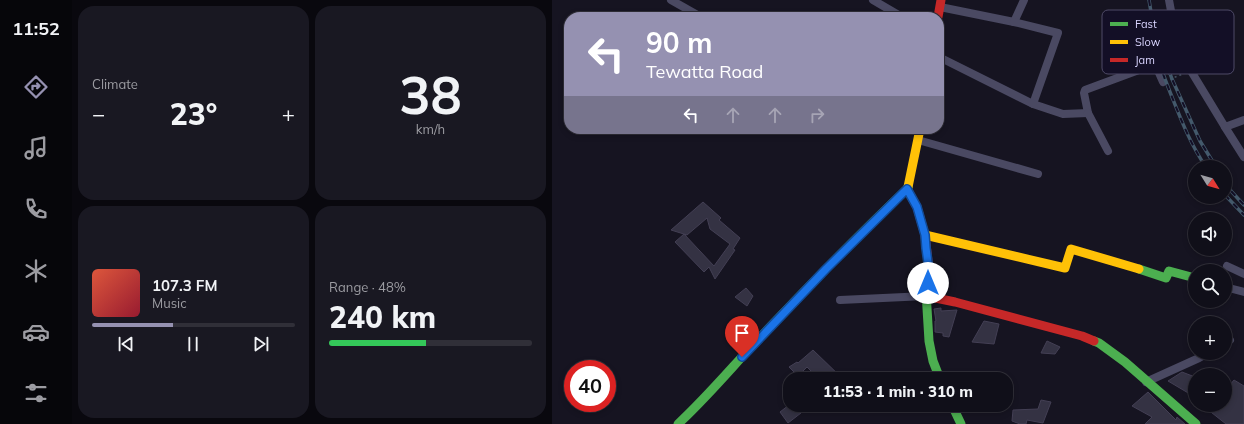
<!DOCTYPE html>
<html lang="en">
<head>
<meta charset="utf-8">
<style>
  :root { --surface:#100f19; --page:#191822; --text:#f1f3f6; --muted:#9c9ca2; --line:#302f38; --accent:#9591b1 }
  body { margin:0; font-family:Mulish,sans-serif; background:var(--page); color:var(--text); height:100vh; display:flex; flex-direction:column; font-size:15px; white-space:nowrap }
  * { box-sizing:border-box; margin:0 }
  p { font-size:13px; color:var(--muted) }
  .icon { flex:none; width:22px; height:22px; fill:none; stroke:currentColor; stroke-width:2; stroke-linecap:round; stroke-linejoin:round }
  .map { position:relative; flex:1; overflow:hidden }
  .panel { display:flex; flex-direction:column; gap:6px; padding:6px; background:#09080e; width:480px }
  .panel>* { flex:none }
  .hud { position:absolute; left:12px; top:12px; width:380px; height:122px; border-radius:16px; box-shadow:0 2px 6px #0003,0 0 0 1px var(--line); background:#9591b1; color:#fff; overflow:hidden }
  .needle { width:26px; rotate:127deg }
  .fabs { position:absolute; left:636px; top:160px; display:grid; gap:8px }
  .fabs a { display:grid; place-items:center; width:44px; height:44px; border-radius:50%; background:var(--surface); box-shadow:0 2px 6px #0003,0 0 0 1px var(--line); font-size:20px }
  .speed { position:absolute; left:12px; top:360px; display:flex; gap:8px; font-size:20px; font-weight:700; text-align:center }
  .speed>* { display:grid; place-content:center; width:52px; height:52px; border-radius:50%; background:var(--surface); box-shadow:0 2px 6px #0003,0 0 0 1px var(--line); line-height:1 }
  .speed .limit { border:6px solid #d22; background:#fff; color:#111 }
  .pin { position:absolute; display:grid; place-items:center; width:34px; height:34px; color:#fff; margin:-41px -17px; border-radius:50% 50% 50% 0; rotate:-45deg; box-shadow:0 0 4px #0007 }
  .pin .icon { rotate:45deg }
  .me { position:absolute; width:44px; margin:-22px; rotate:0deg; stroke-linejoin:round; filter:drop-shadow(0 0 3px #0008) }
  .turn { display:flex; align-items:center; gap:14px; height:84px; padding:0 16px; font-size:18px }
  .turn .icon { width:52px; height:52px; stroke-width:2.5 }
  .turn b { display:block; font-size:28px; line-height:34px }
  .lanes { display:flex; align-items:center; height:38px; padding:0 16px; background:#0003; justify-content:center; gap:20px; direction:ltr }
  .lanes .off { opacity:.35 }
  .big { font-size:30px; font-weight:800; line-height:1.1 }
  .panel .tile { flex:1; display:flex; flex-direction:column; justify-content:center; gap:6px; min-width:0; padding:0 14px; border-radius:16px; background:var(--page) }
  .panel .dial { align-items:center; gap:0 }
  .dial b { font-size:52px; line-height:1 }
  .song { display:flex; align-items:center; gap:12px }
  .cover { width:48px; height:48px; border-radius:6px; background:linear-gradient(135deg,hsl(10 70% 55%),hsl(350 70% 35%)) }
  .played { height:4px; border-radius:2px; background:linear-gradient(90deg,var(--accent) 40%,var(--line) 40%) }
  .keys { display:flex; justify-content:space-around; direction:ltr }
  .heat { display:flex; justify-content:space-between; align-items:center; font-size:22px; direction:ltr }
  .charge { height:6px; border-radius:3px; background:linear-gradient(90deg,#34c759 48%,var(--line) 0) }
  .panel .tiles { flex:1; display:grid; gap:6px; grid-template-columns:repeat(2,1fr) }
  .trip { position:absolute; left:231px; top:372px; width:230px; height:40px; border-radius:16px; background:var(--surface); box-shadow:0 2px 6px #0003,0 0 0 1px var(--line); font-weight:800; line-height:40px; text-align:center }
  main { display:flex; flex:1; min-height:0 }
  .dock { display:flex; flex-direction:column; width:72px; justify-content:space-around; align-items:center; background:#06060a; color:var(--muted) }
  .dock .icon { width:28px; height:28px }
  .dock .current { color:var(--accent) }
  .dock b { font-size:18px; color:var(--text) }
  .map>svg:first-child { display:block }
</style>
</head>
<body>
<main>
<nav class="dock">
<b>11:52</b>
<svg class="icon current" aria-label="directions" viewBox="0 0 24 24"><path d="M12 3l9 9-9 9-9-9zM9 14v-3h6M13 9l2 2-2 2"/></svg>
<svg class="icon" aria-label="music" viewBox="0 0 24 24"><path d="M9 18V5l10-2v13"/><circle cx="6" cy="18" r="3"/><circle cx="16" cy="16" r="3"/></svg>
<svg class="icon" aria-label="phone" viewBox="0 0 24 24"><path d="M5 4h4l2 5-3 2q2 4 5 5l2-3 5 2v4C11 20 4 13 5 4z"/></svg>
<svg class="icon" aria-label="climate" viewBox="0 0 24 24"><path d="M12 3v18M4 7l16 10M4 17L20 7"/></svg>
<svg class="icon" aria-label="car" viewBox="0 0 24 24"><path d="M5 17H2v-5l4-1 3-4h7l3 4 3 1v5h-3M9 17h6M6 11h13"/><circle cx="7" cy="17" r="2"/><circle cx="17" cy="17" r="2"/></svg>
<svg class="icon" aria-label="filters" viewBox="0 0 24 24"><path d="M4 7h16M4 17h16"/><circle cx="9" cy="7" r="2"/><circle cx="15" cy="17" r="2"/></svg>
</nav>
<section class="panel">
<div class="tiles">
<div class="tile"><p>Climate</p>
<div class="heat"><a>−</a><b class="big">23°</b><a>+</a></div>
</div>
<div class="tile dial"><b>38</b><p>km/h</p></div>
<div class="tile">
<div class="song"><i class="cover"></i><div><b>107.3 FM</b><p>Music</p></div></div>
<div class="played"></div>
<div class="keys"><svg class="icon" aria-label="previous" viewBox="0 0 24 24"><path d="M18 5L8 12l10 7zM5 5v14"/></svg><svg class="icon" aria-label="pause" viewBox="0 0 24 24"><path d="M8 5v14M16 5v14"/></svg><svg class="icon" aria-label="next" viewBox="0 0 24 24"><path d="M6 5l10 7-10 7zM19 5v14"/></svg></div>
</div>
<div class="tile"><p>Range · 48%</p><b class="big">240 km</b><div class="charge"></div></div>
</div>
</section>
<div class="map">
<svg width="692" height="424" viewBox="0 0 692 424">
  <rect width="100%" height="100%" fill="#161421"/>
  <g fill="#343243" stroke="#433f54">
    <path d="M151,202l18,16 -2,2 21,18 -7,11 2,1 -20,29 -6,-12 -5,5 -29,-30 9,-8 30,32 16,-22 -20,-15 -3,-11 -20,17 -16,-5z"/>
    <path d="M194,288l7,8 -6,10 -12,-9z"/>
    <path d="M389,308v3l16,-1 -8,27 -6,-1v-3l-8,-1v-11h1l-2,-12z"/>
    <path d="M432,321l15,3 -5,20 -22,-2z"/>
    <path d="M495,341l13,6 -5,7 -14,-1z"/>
    <path d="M261,350l30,29h-24l-12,-12 -9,9 -9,-9 8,-5 1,1z"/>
    <path d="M630,372l13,5v20l-27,-16z"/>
    <path d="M682,380l10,6v38h-18l-24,-19h23v-14z"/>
    <path d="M596,392l28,28 1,-3 8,7h-40l7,-7 -20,-11z"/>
    <path d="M489,400l10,2 -8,21 -16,-3 -1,4h-6l-8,-3 1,-11 25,-1z"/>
    <path d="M237,405h6l6,8 -13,10 -8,-11z"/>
  </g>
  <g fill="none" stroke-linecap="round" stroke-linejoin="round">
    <path stroke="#44505f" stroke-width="1.5" stroke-dasharray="2 3" stroke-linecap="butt" d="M618,79l13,-5"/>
    <g stroke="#4a4962" stroke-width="8">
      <path d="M119,0l30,17"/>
      <path d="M321,0l29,17"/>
      <path d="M617,0l5,27 17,44 34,56 19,-7"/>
      <path d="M388,7l74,15 10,-22"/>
      <path d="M462,22l44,11 -25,71"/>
      <path d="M387,57l94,47 30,10 25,-1 -4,-20 1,-3 70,-26 8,18"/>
      <path d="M536,113l20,38"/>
      <path d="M673,127l19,30"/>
      <path d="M366,140l120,34"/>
      <path d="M675,266l17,8"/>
      <path d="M673,287l19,5"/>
      <path d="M288,300l86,-4"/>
      <path d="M673,343l5,-3"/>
      <path d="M594,382l53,-24 9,-5"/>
    </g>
    <g stroke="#4caf50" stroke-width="9">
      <path d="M587,269l27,9 3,-7 26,7"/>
      <path d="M374,292l3,49 4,20 7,18"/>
      <path d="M542,341l5,2 26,19 71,62"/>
      <path d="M400,405l9,19"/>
      <path d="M126,424c26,-24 49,-51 73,-77 51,-54 102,-107 156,-158l1,-2"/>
    </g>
    <g stroke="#ffc107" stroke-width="9">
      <path d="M356,187l12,-58"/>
      <path d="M373,235l140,33 6,-19 68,20"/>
    </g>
    <g stroke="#c62828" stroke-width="9">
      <path d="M386,17l3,-17"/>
      <path d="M355,189l10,18 8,28 4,35 -3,22"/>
      <path d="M374,296l29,6 127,34 12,5"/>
    </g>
    <g stroke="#43596b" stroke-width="3.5">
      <g id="rail">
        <path d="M597,0l5,30 18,49 28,62 16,26"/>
        <path d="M600,39c4,18 11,35 18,53 10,25 20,52 36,75"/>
        <path d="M673,181l6,10 13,14"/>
        <path d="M673,195l19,20"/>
      </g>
    </g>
    <use href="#rail" stroke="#130f26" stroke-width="2" stroke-dasharray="6" stroke-linecap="butt"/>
  </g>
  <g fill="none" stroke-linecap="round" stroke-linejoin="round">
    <g stroke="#114b97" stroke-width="10">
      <path id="route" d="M190,357l84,-88 81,-80 10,18 8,28 1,13 3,22 -1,13"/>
    </g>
    <use href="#route" stroke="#1a73e8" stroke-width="7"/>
  </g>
  <rect x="550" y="10" width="132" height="64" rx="6" fill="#130f26" stroke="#4e4a67" stroke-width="1"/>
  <rect x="558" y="22" width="18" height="4" fill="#4caf50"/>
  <rect x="558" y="40" width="18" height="4" fill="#ffc107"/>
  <rect x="558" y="58" width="18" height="4" fill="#c62828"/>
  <g font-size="11" fill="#d9d4ff">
    <text x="583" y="28">Fast</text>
    <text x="583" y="46">Slow</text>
    <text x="583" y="64">Jam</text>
  </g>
</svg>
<div class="fabs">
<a><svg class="needle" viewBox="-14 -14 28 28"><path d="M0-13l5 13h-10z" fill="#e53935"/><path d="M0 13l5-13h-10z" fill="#9c9ca2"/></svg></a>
<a><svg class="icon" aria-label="sound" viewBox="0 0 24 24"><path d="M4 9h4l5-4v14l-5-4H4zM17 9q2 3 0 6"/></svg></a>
<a><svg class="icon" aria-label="search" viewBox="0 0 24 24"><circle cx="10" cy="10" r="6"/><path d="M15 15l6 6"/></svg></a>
<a>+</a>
<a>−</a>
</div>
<div class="speed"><div class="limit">40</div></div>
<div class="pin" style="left:190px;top:357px;background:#d93025"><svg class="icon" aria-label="arrive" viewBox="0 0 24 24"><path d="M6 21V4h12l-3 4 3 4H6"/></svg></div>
<svg class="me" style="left:376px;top:283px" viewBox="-20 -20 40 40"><circle r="19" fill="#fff"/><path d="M0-13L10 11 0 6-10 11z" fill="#1a73e8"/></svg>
<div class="trip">11:53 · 1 min · 310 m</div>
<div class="hud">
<div class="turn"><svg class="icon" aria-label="left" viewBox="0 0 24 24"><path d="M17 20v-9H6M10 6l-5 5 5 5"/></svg><div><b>90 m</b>Tewatta Road</div></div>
<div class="lanes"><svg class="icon" aria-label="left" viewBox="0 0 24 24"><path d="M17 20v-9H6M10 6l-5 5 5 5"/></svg><svg class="icon off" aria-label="ahead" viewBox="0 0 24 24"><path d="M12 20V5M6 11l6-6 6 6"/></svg><svg class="icon off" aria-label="ahead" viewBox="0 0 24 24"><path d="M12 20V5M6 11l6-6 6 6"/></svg><svg class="icon off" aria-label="right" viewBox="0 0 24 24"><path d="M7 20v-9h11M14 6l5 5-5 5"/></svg></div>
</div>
</div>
</main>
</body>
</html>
